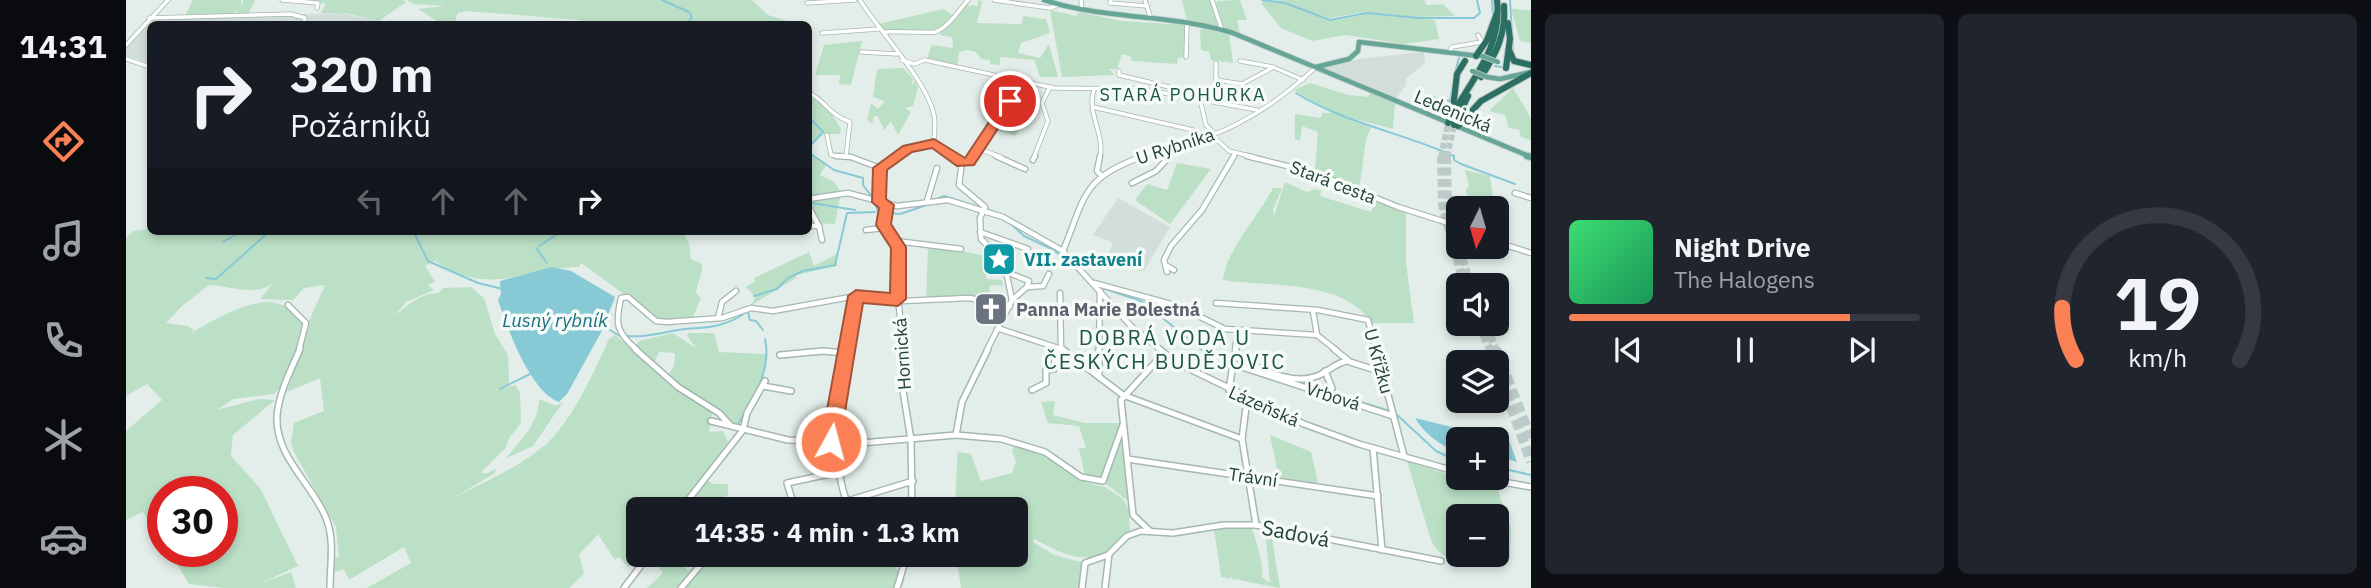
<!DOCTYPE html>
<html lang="en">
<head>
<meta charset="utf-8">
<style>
  :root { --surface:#171b24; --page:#20242c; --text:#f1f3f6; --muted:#9ea1a6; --line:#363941; --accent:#fb8055 }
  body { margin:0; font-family:"IBM Plex Sans",sans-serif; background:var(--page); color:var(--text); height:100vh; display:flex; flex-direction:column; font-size:26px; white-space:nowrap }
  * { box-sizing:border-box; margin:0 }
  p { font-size:23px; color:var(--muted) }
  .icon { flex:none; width:38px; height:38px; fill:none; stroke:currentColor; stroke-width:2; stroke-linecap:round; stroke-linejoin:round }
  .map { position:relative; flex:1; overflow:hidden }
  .side { display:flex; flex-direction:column; gap:14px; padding:14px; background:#0d0f14; width:840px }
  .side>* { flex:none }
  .top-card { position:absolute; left:21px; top:21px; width:665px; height:214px; border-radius:10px; box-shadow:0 4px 10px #0003; background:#171b24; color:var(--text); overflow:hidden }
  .needle { width:46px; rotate:185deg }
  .controls { position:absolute; left:1320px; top:196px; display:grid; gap:14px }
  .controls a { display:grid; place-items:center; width:63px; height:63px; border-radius:10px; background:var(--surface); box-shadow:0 4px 10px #0003; font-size:35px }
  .speed { position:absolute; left:21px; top:476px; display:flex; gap:14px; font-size:35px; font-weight:700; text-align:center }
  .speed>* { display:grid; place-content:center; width:91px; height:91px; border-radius:50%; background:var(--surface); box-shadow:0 4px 10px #0003; line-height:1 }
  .speed .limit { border:10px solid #d22; background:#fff; color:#111 }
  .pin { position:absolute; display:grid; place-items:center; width:60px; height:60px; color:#fff; margin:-30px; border:4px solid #fff; border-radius:50%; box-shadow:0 2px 7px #0007 }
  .me { position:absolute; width:77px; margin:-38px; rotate:7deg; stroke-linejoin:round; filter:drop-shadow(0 0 5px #0008) }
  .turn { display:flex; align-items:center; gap:24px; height:147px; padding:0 28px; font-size:32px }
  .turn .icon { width:91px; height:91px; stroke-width:2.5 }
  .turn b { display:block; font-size:49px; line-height:60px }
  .lanes { display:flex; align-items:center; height:66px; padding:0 28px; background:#0003; justify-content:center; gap:35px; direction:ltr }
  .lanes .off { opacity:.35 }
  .side .widget { flex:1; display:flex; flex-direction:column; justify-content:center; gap:10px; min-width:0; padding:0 24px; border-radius:10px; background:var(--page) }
  .side .dial { align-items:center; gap:0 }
  .dial svg { height:182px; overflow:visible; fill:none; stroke:var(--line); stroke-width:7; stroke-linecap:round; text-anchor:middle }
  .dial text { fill:var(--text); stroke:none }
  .song { display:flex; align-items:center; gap:21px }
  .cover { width:84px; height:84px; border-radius:10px; background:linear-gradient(135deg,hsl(140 70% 55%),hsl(150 70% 35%)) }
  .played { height:7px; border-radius:4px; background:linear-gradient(90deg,var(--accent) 80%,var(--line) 80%) }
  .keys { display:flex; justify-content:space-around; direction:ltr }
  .side .tiles { flex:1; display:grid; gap:14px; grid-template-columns:repeat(2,1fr) }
  .trip { position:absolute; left:500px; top:497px; width:402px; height:70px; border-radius:10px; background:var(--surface); box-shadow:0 4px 10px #0003; font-weight:800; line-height:70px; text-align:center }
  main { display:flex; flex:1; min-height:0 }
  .tabs { display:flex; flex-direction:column; width:126px; justify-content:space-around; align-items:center; background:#090b0e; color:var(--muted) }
  .tabs .icon { width:49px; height:49px }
  .tabs .current { color:var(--accent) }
  .tabs b { font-size:32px; color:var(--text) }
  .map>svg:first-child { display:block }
</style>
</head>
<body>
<main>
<nav class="tabs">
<b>14:31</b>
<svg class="icon current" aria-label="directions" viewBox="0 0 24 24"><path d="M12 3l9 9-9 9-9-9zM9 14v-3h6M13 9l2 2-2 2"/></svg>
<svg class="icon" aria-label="music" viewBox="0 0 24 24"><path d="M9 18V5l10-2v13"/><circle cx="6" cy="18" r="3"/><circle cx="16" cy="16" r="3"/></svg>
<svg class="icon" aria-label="phone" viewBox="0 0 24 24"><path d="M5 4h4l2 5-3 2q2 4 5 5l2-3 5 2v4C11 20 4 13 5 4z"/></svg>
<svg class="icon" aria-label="climate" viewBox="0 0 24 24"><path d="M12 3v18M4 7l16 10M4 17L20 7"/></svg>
<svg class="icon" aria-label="car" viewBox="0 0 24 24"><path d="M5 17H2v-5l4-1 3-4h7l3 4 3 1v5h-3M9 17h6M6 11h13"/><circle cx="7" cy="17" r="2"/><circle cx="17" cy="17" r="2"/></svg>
</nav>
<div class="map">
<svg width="1405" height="588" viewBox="0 0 1405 588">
  <rect width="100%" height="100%" fill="#e3eeea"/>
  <g fill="#d1ded9">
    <path d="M215,13l37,8 -3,3h-225v35l-5,3 -19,-6v-8l28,-29z"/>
    <path d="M1298,52l1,11 -19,16v6l-11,15 -73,-31 2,-4 42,-7z"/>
    <path d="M992,198l52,29 -26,44 -41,-6 10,-22 -20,-8z"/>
  </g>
  <g fill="#bbe0c6" fill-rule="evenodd">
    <path d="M67,0h48v7l2,-7h12l-7,14h-12l2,-4 -5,4 -48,2z"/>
    <path d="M184,0h93l3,2 -27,19 -34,-8h-24l5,-9z"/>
    <path d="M281,0h345l16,15 29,9h-202l-16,-4 -113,-9 -8,2 -4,11h-12l-24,-15 27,-3 -31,-2z"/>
    <path d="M852,0l4,2 -5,21 45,1 1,-8 23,3 4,14 -29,10 -3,10 22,5 9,-14 9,33h-18l-6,-17 -34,-3v8l-10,-1v-4l-9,-1 -5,-7 -8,-2 -9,2 -2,14 -30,-7 5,-14 21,3 -1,-11 -13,-2 24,-30 15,1z"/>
    <path d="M1056,0h28l10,27 -33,-6z"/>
    <path d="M1114,0l7,20h-10l3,14 -17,-7 -7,-23 1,-3z"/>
    <path d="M1148,0h150l3,5 16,-1 12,12 -40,1 -50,-5 -36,6z"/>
    <path d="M1137,1l23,3 44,17 38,-7 67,6 4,19 -35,5 -58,-9 -34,6 -31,-13 -20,-25z"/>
    <path d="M818,9l8,6 -14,16 -53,1 -7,-8z"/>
    <path d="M1385,9l20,1v33l-11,-2z"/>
    <path d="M924,10l26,6 3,-4 43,9 63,4v32l-7,1 -1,6 -45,-3 -2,-5 -8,-2 -5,15h-8l6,6 -53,2z"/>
    <path d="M1079,28l24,5 4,30 -22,-3 -2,-8 -8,-2 -1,-20z"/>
    <path d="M736,41l-11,44 -12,-1 1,-9h-25l9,-30z"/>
    <path d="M777,68l10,11 -2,8 4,-6 3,6 -5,19 -8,2 6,4 -13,23 -7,-14 -7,9 -6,-14h-4l-2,8 -5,-4 4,-17 7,6 7,-8 -12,-4 4,-28z"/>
    <path d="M1184,83l38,12 20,2 3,-5 24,12 -2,25 -53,-14 31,13 -5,11 -7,51 -44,-21 3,-37 -16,-6 -2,15 -5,-2v-25l25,4 3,-5h9l-38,-23z"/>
    <path d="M1387,88l18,30v22l-10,-3 -2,-7 -10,-2 -4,-13 -16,-4z"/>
    <path d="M682,92l21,18 12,19 -1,5h-16l-15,12z"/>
    <path d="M888,96l23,6 -22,34 -21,-7z"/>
    <path d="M682,152l18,13 -6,10 14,7 7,10 -6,32 -26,-1z"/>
    <path d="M1051,163l34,6 -41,55 -35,-24 12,-16 20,6z"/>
    <path d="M1339,170l25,6 4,29 -5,3h-20l-3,-18 3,-4z"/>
    <path d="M1159,182l22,10 8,-3 6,2 -1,5 51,16 5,-12 30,13v50l8,60h-43c-27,-44 -104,-36 -148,-43 2,-28 36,-65 50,-92h9l-9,22 1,6z"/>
    <path d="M24,229v2h532l7,12 2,16 11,5c1,11 -5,18 -6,29l5,5 -8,19 -33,3 -79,-57 -2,4c-58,1 -89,31 -144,-6l-10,5 10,16 -7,3 6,5 -28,12 -11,13c13,-9 25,-22 44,-22l4,-5 28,-1 13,11 11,36 13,21 1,28 -9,6 16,-4 4,8 1,30 -12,15 -4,11 -24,23 4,2 11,-5 -1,4 -42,25c32,-16 65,-30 92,-53 26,-22 50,-75 64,-106l6,-4 75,64 23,11 -4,22 14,-1 5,11 -50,67h-39v46h5l-9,13 -3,-3 -4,2 -9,-10 -4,3 -16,-24 1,-3 -21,21 5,20 -15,14h-202l44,-25 -7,-16 -55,33 -5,-11 -9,3 -1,-13 5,-3 -3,-29 -42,-75 -3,-9 3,-20 30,-12 -4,-33 -33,14 22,-71 16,-36 -21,3 -11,12 -33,-1 13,-16c-17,14 -44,3 -64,2l-26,20 -17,18 22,3 6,4 -5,4c32,-17 88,-56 114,-10l-13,47 -11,18 -5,5 -41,5 -16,11 42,-11 16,1 -42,35 -2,21 29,32 38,78 -39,18 32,-12 5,16h-72l-35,-4 -20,-33h53v-59h-59v50l-20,-30 -17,8v-89l36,-31 -15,-16 -21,12v-158l8,-7z"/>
    <path d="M807,245l53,11v23l16,1 1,6 -12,-1 -2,4 2,5 12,1v4h-77l2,-52z"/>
    <path d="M683,252l5,14 23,-12v12l-41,9v3l-46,28 6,-9 -10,-10 9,-6 -1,-3z"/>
    <path d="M547,333l23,15 -9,-12 1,-3h26l5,19 47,2 -5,29 -25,42 -68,-49 6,-10 1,-13 -16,-1 -5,12 -19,-18 4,-5z"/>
    <path d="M413,399l17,7 7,-4 -30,44 -28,13c15,-18 34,-35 34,-60z"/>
    <path d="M929,401l-2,14 32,8h35l-15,53 -6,4 -14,-4 -6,-28h7l-7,-22 -31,-3 -7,-21z"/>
    <path d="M1144,435l41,17 7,31 -39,-5z"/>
    <path d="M995,437l7,61 -1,2 -21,-16z"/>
    <path d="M832,443v9l13,2 10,27 31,-8 4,-11 -4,-11 2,-6 28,9 46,29 17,4 18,12 9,17 -3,1 1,15c-8,5 -14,14 -22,19 -27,15 -48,1 -74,-12l-1,3 21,13 27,7v26h-120l-5,-33h61v-46h-62z"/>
    <path d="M1281,461l51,17 38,7 15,43 -1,31c-25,9 -64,8 -78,-16zM1370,516v39h-38v-39z"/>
    <path d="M580,480l8,4h14v11l-17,14h-27z"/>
    <path d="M1088,529h38c4,12 12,35 10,48l8,6 -4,-44 1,-6h4l9,55 -41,-8 -1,-3 -1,3 -5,-1 -2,-4v4l-9,-2z"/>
    <path d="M525,555h26l11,16 19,-16h179l19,25 -4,8h-254l16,-15 -13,-16z"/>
  </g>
  <g fill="#88c9d6">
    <path d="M426,267l19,4 44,26 -12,32 -36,65 -8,8c-29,-10 -52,-75 -61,-102l3,-6 -1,-13z"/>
    <path d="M1289,418l49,12 42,2 11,30 -21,-6v-17h-38v12c-17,-4 -34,-18 -43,-33z"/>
  </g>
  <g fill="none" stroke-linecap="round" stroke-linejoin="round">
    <g stroke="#88c9d6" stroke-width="2">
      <path d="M536,0l27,12 3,5 -4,5 21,2"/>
      <path d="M1136,0l23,3 45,17 37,-7 52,5h55l6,-5 -3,-13"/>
      <path d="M1366,0l1,15"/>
      <path d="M1384,0l3,51"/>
      <path d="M1369,66l7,1"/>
      <path d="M1329,72l4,-14"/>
      <path d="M1170,93c48,30 107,40 158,63v4l7,4 54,20"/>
      <path d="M1323,105l4,-18"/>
      <path d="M1295,111l6,-15 23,5"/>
      <path d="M682,116l15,16 -15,16"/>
      <path d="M682,152l26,18 29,8v7l10,13"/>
      <path d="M806,201l12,-5 38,12"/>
      <path d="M686,203l43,7"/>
      <path d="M749,203l3,9 22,2 27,-9"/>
      <path d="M861,209l20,9"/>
      <path d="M884,223l14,13 30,14 25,22"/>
      <path d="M287,231l15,30 50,22 25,6"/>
      <path d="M97,242l19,-11"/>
      <path d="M413,246l23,-15"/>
      <path d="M410,248l11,15"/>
      <path d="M80,278l10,1 54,-48"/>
      <path d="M977,288l40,14 59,48 31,12"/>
      <path d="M628,296l23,-7 11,-11 15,-7 32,-6 12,-52 28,-1"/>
      <path d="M622,312l2,8 6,1 7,9"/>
      <path d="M482,329l12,7"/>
      <path d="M497,336c22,1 28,-1 49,-5 27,-5 47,0 73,-18"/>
      <path d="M1176,384l88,27"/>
      <path d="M374,389l30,-15"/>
      <path d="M1269,413l41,38 22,10"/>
      <path d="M612,424c15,-27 34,-53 27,-85"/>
      <path d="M1370,467l35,8"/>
    </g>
    <g stroke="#bccbc7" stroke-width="6" stroke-dasharray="6 2.5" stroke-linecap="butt">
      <path d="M1315,157l7,-34"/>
      <path d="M1321,157l7,-32"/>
    </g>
    <g stroke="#bccbc7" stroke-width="8" stroke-dasharray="8 3.5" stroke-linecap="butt">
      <path d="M1315,156l1,49 22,80"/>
      <path d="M1321,156l1,50 22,79"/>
      <path d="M1353,324l11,26"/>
      <path d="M1360,324l10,26"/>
    </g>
    <g stroke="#bccbc7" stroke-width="10" stroke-dasharray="10 4.5" stroke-linecap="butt">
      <path d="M1363,349l6,13"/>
      <path d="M1370,349l35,89"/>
      <path d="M1370,365l35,97"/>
    </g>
    <g stroke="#a5b7b1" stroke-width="5">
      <g id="minor-far2">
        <path d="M156,0l36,3 -1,5"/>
        <path d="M734,0c19,31 67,81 74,115 2,9 0,19 0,28"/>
        <path d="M868,0l56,8 9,-3"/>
        <path d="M955,0l1,10"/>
        <path d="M985,0l-1,3 37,3"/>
        <path d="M1019,0l6,19"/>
        <path d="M1086,0l10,30"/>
        <path d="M681,3l48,-3"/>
        <path d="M23,18l142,-4 14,4 -1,6"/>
        <path d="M758,32c10,-1 47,1 51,0 13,-4 24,-22 33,-32"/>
        <path d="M696,33l57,-4"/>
        <path d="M0,45l42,-45"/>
        <path d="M735,52l36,2"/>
        <path d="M1323,52l3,-5 30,-5 -4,-7"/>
        <path d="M1060,57l1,-33"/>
        <path d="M0,59l24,8"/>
        <path d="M776,60l12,4 11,-4 129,28 88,1 115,21"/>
        <path d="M1114,61l33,6 30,13"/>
        <path d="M1090,63v18"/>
        <path d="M993,71v4l67,16 8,7"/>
        <path d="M1090,80l26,4 30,-16"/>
        <path d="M968,90c-8,21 11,45 6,67"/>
        <path d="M682,92c19,10 20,22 42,30l-4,34"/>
        <path d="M1074,99l6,26 9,9"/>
        <path d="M967,107l100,23 10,9"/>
        <path d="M701,135l4,20 21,2"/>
        <path d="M1086,135l17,16 25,6"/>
        <path d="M808,143l21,14"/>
        <path d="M853,149l22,8"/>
        <path d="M1041,150l2,7"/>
        <path d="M770,157l12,-8 26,-6"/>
        <path d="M846,157l48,-76"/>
        <path d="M908,157l14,-36 -6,-18 8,-16"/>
        <path d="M1013,157c22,-8 46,-11 68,-20 40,-14 78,-41 109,-70"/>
        <path d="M1107,157l2,-4"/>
      </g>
    </g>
    <g stroke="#a5b7b1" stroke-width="7">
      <g id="minor-far1">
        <path d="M710,156l15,1 29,11"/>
        <path d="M826,156l10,6h7l4,-6"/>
        <path d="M870,156l29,13"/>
        <path d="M974,156l-3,15 5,5"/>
        <path d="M1121,156l68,17 83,34 60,19"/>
        <path d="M907,160l2,-4"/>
        <path d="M836,162l-3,23 26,22 -5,11 1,21 23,22 8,39"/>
        <path d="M1006,183l24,-12 14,-15"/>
        <path d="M1389,193l16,5"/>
        <path d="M682,199l40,-6 49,13 51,-6 55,17 60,34 68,75 30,24"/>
        <path d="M801,201l10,-33"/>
        <path d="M753,202l1,-34 18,-12"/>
        <path d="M761,205l-4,20 15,22v52l6,51"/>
        <path d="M682,206l11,20 3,14"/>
        <path d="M682,226h11"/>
        <path d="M740,230l18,-2"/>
        <path d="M854,232l48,17"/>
        <path d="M770,241l65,8"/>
        <path d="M1370,242l35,11"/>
        <path d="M937,251c22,-54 19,-74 81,-95"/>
        <path d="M1041,266l7,4"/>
        <path d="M1041,272l-3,-12 7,-14 31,-36 32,-54"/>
        <path d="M883,273l20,8 -2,6"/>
        <path d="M968,283l84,23 47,23 92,6 19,15"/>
        <path d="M901,287l16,-1 6,-12"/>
        <path d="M934,293l1,55"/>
        <path d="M1090,303l102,7 50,10 8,30"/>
        <path d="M162,305l18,18 -7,27"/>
        <path d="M1187,311l4,24"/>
        <path d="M592,318l4,-16 14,-11"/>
        <path d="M874,329l64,21"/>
        <path d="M511,350c-21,-18 -22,-26 -16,-52l7,-1 28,24 11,1 55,-4 29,-10 22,3 83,-15 46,5 67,-3 41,8"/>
        <path d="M718,350l12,-54"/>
        <path d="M861,350l25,-50 15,-13"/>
        <path d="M973,350l1,-59"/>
        <path d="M1109,350l3,-19"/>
      </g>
    </g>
    <g stroke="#a5b7b1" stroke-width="8">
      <g id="minor">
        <path d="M174,349c-9,21 -21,43 -23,67 -2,41 35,67 49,102 9,22 4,47 4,70"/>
        <path d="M509,349l43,38 41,26 11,12"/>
        <path d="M719,349c-12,56 -16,105 4,160"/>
        <path d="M778,349l-1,42 8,49 1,69"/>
        <path d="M936,349l61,46 119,44"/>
        <path d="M1033,349l18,14 127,61 55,20 99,28"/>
        <path d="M1110,349l1,9c22,10 55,28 80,18 11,-4 18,-13 30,-15"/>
        <path d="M1208,349l16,13 32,10"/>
        <path d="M1250,349l28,107"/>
        <path d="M654,355l43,-4 22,2"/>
        <path d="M1199,371l7,17"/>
        <path d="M973,377v-28"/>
        <path d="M637,386l28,5"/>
        <path d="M906,390l14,-7v-13l8,-1 2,-20"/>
        <path d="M1103,390l4,-26 160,52"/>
        <path d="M1121,399l-5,40 14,86"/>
        <path d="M585,421l77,19 73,3 95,-8 46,4 43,13 36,25 22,4 20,-56"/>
        <path d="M830,435l6,-33 26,-53"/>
        <path d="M1247,448l9,102"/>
        <path d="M1001,459l251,37"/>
        <path d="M1355,478l50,9"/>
        <path d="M555,509l62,-79 4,-17 18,-32"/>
        <path d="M669,509l-8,-26 47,-10"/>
        <path d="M695,509l92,-28"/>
        <path d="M1024,531l-17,-16 -12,-115 42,-46"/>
        <path d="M498,588l25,-33"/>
        <path d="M555,588l28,-33"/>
        <path d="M771,588l10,-33"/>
        <path d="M956,588l3,-25 23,-8"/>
        <path d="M979,588l4,-34 18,-18 14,-5 32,2 51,-8h32l185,36"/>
      </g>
    </g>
    <g stroke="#c1cac8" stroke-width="6">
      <g id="major-far1">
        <path d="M918,0c62,20 127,14 189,33l298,124"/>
        <path d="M1190,67l33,-8 9,-8 1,-9 120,14"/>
        <path d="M1361,77l13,2 31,-7"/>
      </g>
    </g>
    <g stroke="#c1cac8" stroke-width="9">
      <path id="major" d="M1401,156l4,1"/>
    </g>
    <g stroke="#c1cac8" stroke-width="8">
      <g id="highway">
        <path d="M1383,50l5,11 17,4"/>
        <path d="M1350,56l11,-16 10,-27"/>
        <path d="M1380,68l4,-29 -2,-16"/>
        <path d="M1355,77c15,-23 25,-43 23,-71"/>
        <path d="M1327,108l4,-34 8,-13"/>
        <path d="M1322,123c21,-42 55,-73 49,-123"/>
        <path d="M1328,125l14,-29"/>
        <path d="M1332,126l23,-25 50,-28"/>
      </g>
    </g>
    <use href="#minor-far2" stroke="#fff" stroke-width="3.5"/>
    <use href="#minor-far1" stroke="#fff" stroke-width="4.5"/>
    <use href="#minor" stroke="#fff" stroke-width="5"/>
    <use href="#major-far1" stroke="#65a697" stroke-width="4.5"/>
    <use href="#major" stroke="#65a697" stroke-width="6"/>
    <use href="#highway" stroke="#2b6f63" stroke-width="6"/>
    <g stroke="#c1cac8" stroke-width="6" stroke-linecap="butt">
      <g id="major-bridge">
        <path d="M1356,56l16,6"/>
        <path d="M1346,71l15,6"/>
      </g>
    </g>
    <use href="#major-bridge" stroke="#65a697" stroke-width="4.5"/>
  </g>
  <path fill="#fb8055" stroke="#a35337" stroke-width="2" d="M879,98l11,3 -42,64 -17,1 -25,-18 -20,4 -25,18 -1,29 8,6 -3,19 15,23v52l-8,7 -35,-3 -23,139 -3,6h-13l-3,-6 27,-146 8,-6 34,3 1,-45 -15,-23 3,-17 -7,-6 1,-34 30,-22 31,-7 31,19z"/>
  <defs>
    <g id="sight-square" transform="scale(1.75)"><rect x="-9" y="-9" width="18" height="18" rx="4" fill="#0f9aa8" stroke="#f5faf7"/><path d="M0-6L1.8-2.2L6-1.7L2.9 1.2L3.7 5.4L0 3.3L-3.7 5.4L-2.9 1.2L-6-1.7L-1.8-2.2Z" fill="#fff"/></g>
    <g id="church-square" transform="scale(1.75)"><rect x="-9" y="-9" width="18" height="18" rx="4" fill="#6b7280" stroke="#f5faf7"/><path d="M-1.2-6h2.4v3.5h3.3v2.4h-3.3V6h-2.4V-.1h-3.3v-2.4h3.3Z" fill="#fff"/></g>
  </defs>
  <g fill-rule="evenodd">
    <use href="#sight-square" x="873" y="259"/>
    <use href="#church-square" x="865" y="309"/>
  </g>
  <g text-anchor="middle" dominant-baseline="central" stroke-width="7" stroke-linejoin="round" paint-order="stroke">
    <g font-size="18" letter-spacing="2" fill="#1c5548" stroke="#f5faf7">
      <text x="1057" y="94">STARÁ POHŮRKA</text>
    </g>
    <g font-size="18" fill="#214139" stroke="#f5faf7">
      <text transform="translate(1327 111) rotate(23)">Ledenická</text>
      <text transform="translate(1049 146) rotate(-18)">U Rybníka</text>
      <text transform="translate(1207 182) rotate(21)">Stará cesta</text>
      <text transform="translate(776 354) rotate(-94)">Hornická</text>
      <text transform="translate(1253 361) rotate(75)">U Křížku</text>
      <text transform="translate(1207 396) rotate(18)">Vrbová</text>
      <text transform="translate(1138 406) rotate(24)">Lázeňská</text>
      <text transform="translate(1127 477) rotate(8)">Trávní</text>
    </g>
    <g font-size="18" font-weight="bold" fill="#0d838f" stroke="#f5faf7" text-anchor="start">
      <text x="898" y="259">VII. zastavení</text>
    </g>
    <g font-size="18" font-weight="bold" fill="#5b616d" stroke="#f5faf7" text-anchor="start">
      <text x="890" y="309">Panna Marie Bolestná</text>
    </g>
    <g font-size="19" font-style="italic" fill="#176e82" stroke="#f5faf7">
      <text x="429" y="320">Lusný rybník</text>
    </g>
    <g font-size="21" letter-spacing="2" fill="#1c5548" stroke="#f5faf7">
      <text x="1039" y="337">DOBRÁ VODA U<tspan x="1039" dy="24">ČESKÝCH BUDĚJOVIC</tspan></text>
    </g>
    <g font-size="21" fill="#214139" stroke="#f5faf7">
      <text transform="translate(1170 533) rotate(11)">Sadová</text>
    </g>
  </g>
</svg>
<div class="controls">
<a><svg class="needle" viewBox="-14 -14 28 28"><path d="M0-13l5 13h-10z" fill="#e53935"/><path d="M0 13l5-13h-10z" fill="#9ea1a6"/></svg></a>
<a><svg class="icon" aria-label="sound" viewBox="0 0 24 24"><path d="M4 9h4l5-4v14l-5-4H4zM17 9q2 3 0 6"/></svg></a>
<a><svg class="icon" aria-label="layers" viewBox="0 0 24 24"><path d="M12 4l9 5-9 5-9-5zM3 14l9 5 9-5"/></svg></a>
<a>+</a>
<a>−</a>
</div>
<div class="speed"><div class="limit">30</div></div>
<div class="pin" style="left:884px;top:101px;background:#d93025"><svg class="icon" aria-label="arrive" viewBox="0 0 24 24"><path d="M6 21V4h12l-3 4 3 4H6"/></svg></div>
<svg class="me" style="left:705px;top:442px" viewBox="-20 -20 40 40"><circle r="17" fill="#fb8055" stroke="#fff" stroke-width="3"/><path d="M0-11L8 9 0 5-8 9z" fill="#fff"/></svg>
<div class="trip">14:35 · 4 min · 1.3 km</div>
<div class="top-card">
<div class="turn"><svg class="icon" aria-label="right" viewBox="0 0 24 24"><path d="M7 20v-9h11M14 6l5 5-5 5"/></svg><div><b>320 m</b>Požárníků</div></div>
<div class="lanes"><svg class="icon off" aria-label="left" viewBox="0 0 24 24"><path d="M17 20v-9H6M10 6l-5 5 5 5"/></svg><svg class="icon off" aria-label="ahead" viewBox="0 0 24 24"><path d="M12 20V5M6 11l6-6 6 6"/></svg><svg class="icon off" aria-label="ahead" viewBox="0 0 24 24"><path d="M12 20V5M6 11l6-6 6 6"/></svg><svg class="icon" aria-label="right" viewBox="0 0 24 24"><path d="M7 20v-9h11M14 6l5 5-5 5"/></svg></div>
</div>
</div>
<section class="side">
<div class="tiles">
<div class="widget">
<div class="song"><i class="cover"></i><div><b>Night Drive</b><p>The Halogens</p></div></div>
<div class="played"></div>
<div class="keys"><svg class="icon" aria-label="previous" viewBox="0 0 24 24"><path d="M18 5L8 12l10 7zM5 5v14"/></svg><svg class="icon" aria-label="pause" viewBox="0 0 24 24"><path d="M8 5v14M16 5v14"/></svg><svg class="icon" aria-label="next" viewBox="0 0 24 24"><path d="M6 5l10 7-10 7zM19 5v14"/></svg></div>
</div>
<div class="widget dial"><svg viewBox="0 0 100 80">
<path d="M14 69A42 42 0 1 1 86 69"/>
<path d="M14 69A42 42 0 0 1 8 46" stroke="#fb8055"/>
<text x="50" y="56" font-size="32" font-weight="700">19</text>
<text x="50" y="72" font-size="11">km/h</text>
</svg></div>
</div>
</section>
</main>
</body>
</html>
